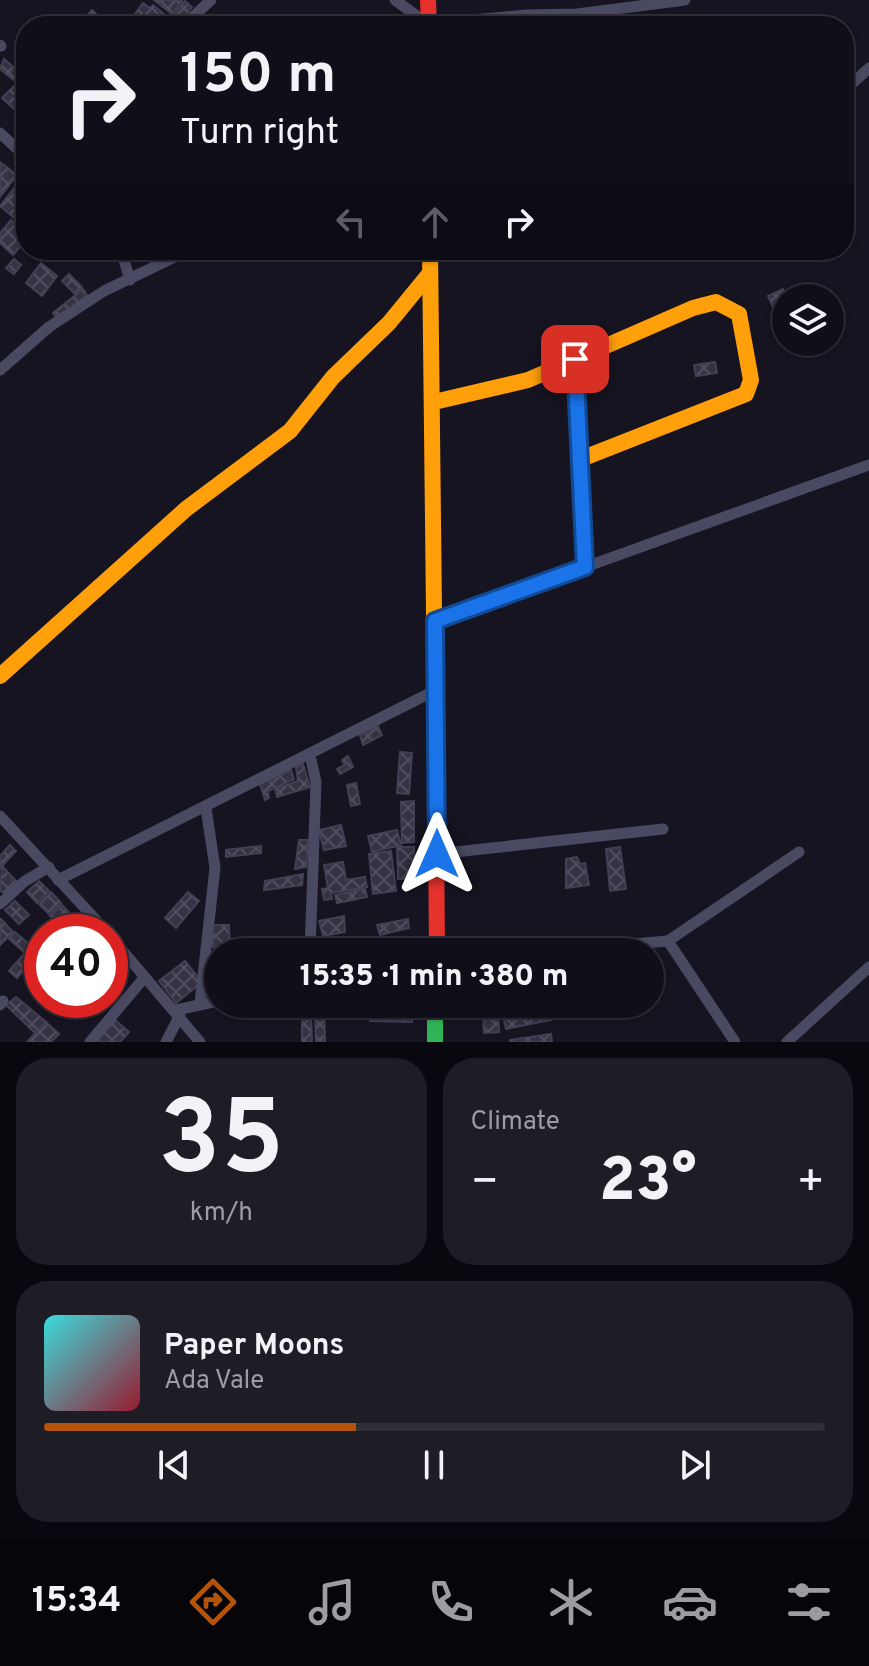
<!DOCTYPE html>
<html lang="en">
<head>
<meta charset="utf-8">
<style>
  :root { --surface:#100f19; --page:#1e1d26; --text:#f1f3f6; --muted:#9c9ca2; --line:#302f38; --accent:#b45309 }
  body { margin:0; font-family:Overpass,sans-serif; background:var(--page); color:var(--text); height:100vh; display:flex; flex-direction:column; font-size:30px; white-space:nowrap }
  * { box-sizing:border-box; margin:0 }
  p { font-size:26px; color:var(--muted) }
  .icon { flex:none; width:44px; height:44px; fill:none; stroke:currentColor; stroke-width:2; stroke-linecap:round; stroke-linejoin:round }
  .map { position:relative; height:1042px; overflow:hidden }
  .sheet { display:flex; flex-direction:column; gap:16px; padding:16px; background:#09080e; flex:1 }
  .sheet>* { flex:none }
  .top-card { position:absolute; left:16px; top:16px; width:838px; height:244px; border-radius:32px; box-shadow:0 2px 6px #0004,0 0 0 2px var(--line); background:#100f19; color:var(--text); overflow:hidden }
  .fabs { position:absolute; left:772px; top:284px; display:grid; gap:16px }
  .fabs a { display:grid; place-items:center; width:72px; height:72px; border-radius:50%; background:var(--surface); box-shadow:0 2px 6px #0004,0 0 0 2px var(--line); font-size:40px }
  .speed { position:absolute; left:24px; top:914px; display:flex; gap:16px; font-size:40px; font-weight:700; text-align:center }
  .speed>* { display:grid; place-content:center; width:104px; height:104px; border-radius:50%; background:var(--surface); box-shadow:0 2px 6px #0004,0 0 0 2px var(--line); line-height:1 }
  .speed .limit { border:12px solid #d22; background:#fff; color:#111 }
  .pin { position:absolute; display:grid; place-items:center; width:68px; height:68px; color:#fff; margin:-34px; border-radius:16px; box-shadow:0 4px 12px #0006 }
  .me { position:absolute; width:88px; margin:-44px; rotate:0deg; stroke-linejoin:round; filter:drop-shadow(0 0 6px #0008) }
  .turn { display:flex; align-items:center; gap:28px; height:168px; padding:0 32px; font-size:36px }
  .turn .icon { width:104px; height:104px; stroke-width:2.5 }
  .turn b { display:block; font-size:56px; line-height:68px }
  .lanes { display:flex; align-items:center; height:76px; padding:0 32px; background:#0003; justify-content:center; gap:40px; direction:ltr }
  .lanes .off { opacity:.35 }
  .big { font-size:60px; font-weight:800; line-height:1.1 }
  .sheet .widget { flex:1; display:flex; flex-direction:column; justify-content:center; gap:12px; min-width:0; padding:0 28px; border-radius:32px; background:var(--page) }
  .sheet .dial { align-items:center; gap:0 }
  .dial b { font-size:104px; line-height:1 }
  .song { display:flex; align-items:center; gap:24px }
  .cover { width:96px; height:96px; border-radius:12px; background:linear-gradient(135deg,hsl(180 70% 55%),hsl(350 70% 35%)) }
  .played { height:8px; border-radius:4px; background:linear-gradient(90deg,var(--accent) 40%,var(--line) 40%) }
  .keys { display:flex; justify-content:space-around; direction:ltr }
  .heat { display:flex; justify-content:space-between; align-items:center; font-size:44px; direction:ltr }
  .sheet .tiles { flex:1; display:grid; gap:16px; grid-template-columns:1fr 1fr }
  .widget:last-child { grid-column:span 2 }
  .trip { position:absolute; left:204px; top:938px; width:460px; height:80px; border-radius:40px; background:var(--surface); box-shadow:0 2px 6px #0004,0 0 0 2px var(--line); font-weight:800; line-height:80px; text-align:center }
  .dock { display:flex; height:128px; justify-content:space-around; align-items:center; background:#06060a; color:var(--muted) }
  .dock .icon { width:56px; height:56px }
  .dock .on { color:var(--accent) }
  .dock b { font-size:36px; color:var(--text) }
  .map>svg:first-child { display:block }
</style>
</head>
<body>
<div class="map">
<svg width="869" height="1042" viewBox="0 0 869 1042">
  <defs>
    <pattern id="building-cross-hatch" width="8" height="8" patternUnits="userSpaceOnUse" patternTransform="scale(2)"><rect width="8" height="8" fill="#343243"/><path d="M0 0l8 8M0 8l8-8" fill="none" stroke="#514f5f"/></pattern>
  </defs>
  <rect width="100%" height="100%" fill="#161421"/>
  <g fill="url(#building-cross-hatch)" stroke="#433f54" stroke-width="2">
    <path d="M154,0h27l1,1 -10,13z"/>
    <path d="M185,1l7,6 -13,15 -7,-5z"/>
    <path d="M143,3l7,5 3,-3 11,9 -9,12h-13l-10,-8z"/>
    <path d="M92,10l13,12 -3,4h-24z"/>
    <path d="M4,59l22,19v12l-26,-21z"/>
    <path d="M15,85l11,11 -11,14 -13,-12z"/>
    <path d="M0,162l17,13 -17,22z"/>
    <path d="M15,187l6,6 5,-6v41l-26,-22z"/>
    <path d="M11,220l15,14v6l-13,15 -13,-12v-10z"/>
    <path d="M14,259l7,6 -7,9 -8,-6z"/>
    <path d="M41,263l16,13 -15,20 -16,-13z"/>
    <path d="M69,274l13,13 -7,7 -13,-13z"/>
    <path d="M83,289l4,6 -30,24 -4,-6z"/>
    <path d="M783,289l4,9 -3,32 -16,-34z"/>
    <path d="M715,362l2,11 -21,3 -2,-11z"/>
    <path d="M378,726l4,9 -19,10 -3,-10z"/>
    <path d="M400,752l12,1 -3,41 -12,-1z"/>
    <path d="M348,756l5,11 -13,7 -3,-5 8,-4 -3,-5z"/>
    <path d="M303,764l7,23 -33,10 -2,-8 23,-8 -2,-14z"/>
    <path d="M291,770l3,9 -26,12 1,7 -4,2 -5,-16z"/>
    <path d="M356,783l4,21 -9,2 -4,-21z"/>
    <path d="M414,801v41l-12,1 -1,-41z"/>
    <path d="M341,825l5,21 -22,4 -5,-20z"/>
    <path d="M397,830l4,15 -29,7 -4,-16z"/>
    <path d="M299,840h9l-2,27 -11,2z"/>
    <path d="M10,845l6,6 -16,17v-12z"/>
    <path d="M261,846v7l-35,4v-7z"/>
    <path d="M397,847h17l1,32h-17z"/>
    <path d="M620,847l6,42 -16,2 -4,-42z"/>
    <path d="M391,851l5,40 -23,3 -4,-40z"/>
    <path d="M577,857l3,7 5,-1 4,22 -23,3v-29z"/>
    <path d="M343,862l3,18 19,-3 2,10 -36,6 1,6 -8,1 -2,-11 6,-1 -4,-23z"/>
    <path d="M2,866l15,16 -13,12 -4,-4z"/>
    <path d="M303,874l-1,11 -38,5 1,-9z"/>
    <path d="M39,881l10,10 -12,12 -10,-11z"/>
    <path d="M365,889l2,8 -30,6 -2,-8z"/>
    <path d="M51,892l10,11 -12,11 -10,-10z"/>
    <path d="M188,892l11,9 -23,27 -11,-10z"/>
    <path d="M15,901l14,14 -10,9 -14,-14z"/>
    <path d="M62,905l10,11 -12,11 -10,-11z"/>
    <path d="M344,916l1,16 -22,4 -4,-15z"/>
    <path d="M1,919l12,13 -13,13v-25z"/>
    <path d="M408,919l1,9 -29,7 -3,-10z"/>
    <path d="M213,925h16l1,23 -17,-1z"/>
    <path d="M15,932l24,21 -22,25 -8,-7 16,-18 -16,-14z"/>
    <path d="M487,937l18,4 -1,8 -18,1z"/>
    <path d="M185,961l17,21 -26,21 -17,-22z"/>
    <path d="M16,997l30,25 -11,11 -29,-28z"/>
    <path d="M309,1004h15l1,38h-9l-1,-27 -6,1z"/>
    <path d="M370,1004h42v18l-42,-1z"/>
    <path d="M548,1005l3,15 -45,9 -3,-14z"/>
    <path d="M498,1012l1,20 -15,1 -1,-20z"/>
    <path d="M311,1018l1,24h-10v-23z"/>
    <path d="M114,1019l15,13 -9,10h-19l-4,-3z"/>
    <path d="M46,1022l13,12 -8,8h-24z"/>
    <path d="M551,1034l1,8h-42v-2z"/>
  </g>
  <g fill="none" stroke-linecap="round" stroke-linejoin="round">
    <g stroke="#4a4962" stroke-width="11">
      <path d="M395,0l33,24 98,-9 51,-1 108,-14"/>
      <path d="M183,26l28,-26"/>
      <path d="M0,45l1,1"/>
      <path d="M844,91l25,-23"/>
      <path d="M0,133l26,24"/>
      <path d="M121,250l9,30"/>
      <path d="M575,359l10,208"/>
      <path d="M0,370l49,-43 55,-36 85,-41"/>
      <path d="M435,621l434,-156"/>
      <path d="M0,816l107,116"/>
      <path d="M437,854l226,-25"/>
      <path d="M58,880l378,-190"/>
      <path d="M0,904l25,-23 24,-14"/>
      <path d="M110,936l90,106"/>
      <path d="M668,941l131,-89"/>
      <path d="M310,952l6,-170 -6,-27"/>
      <path d="M541,952l127,-11 67,101"/>
      <path d="M200,1003l15,-135 -9,-60"/>
      <path d="M0,1005l3,-4"/>
      <path d="M176,1010l42,-9"/>
      <path d="M90,1042l54,-64"/>
      <path d="M166,1042l14,-27"/>
      <path d="M787,1042l82,-75"/>
    </g>
    <path stroke="#30b455" stroke-width="16" d="M435,1004v38"/>
    <g stroke="#ff9f0a" stroke-width="16">
      <path d="M430,250l5,452"/>
      <path d="M434,402l94,-22 165,-72 23,-6 23,12 12,66 -5,14 -165,65"/>
      <path d="M0,676l186,-167 104,-78 43,-54 56,-54 41,-50"/>
    </g>
    <g stroke="#e5322d" stroke-width="16">
      <path d="M428,0l1,26"/>
      <path d="M435,702l2,250"/>
    </g>
  </g>
  <g fill="none" stroke-linecap="round" stroke-linejoin="round">
    <g stroke="#114b97" stroke-width="20">
      <path id="route" d="M437,854l-2,-233 150,-54 -10,-208"/>
    </g>
    <use href="#route" stroke="#1a73e8" stroke-width="14"/>
  </g>
</svg>
<div class="fabs">
<a><svg class="icon" aria-label="layers" viewBox="0 0 24 24"><path d="M12 4l9 5-9 5-9-5zM3 14l9 5 9-5"/></svg></a>
</div>
<div class="speed"><div class="limit">40</div></div>
<div class="pin" style="left:575px;top:359px;background:#d93025"><svg class="icon" aria-label="arrive" viewBox="0 0 24 24"><path d="M6 21V4h12l-3 4 3 4H6"/></svg></div>
<svg class="me" style="left:437px;top:854px" viewBox="-20 -20 40 40"><path d="M0-17L14 15 0 8-14 15z" fill="#1a73e8" stroke="#fff" stroke-width="4"/></svg>
<div class="trip">15:35 · 1 min · 380 m</div>
<div class="top-card">
<div class="turn"><svg class="icon" aria-label="right" viewBox="0 0 24 24"><path d="M7 20v-9h11M14 6l5 5-5 5"/></svg><div><b>150 m</b>Turn right</div></div>
<div class="lanes"><svg class="icon off" aria-label="left" viewBox="0 0 24 24"><path d="M17 20v-9H6M10 6l-5 5 5 5"/></svg><svg class="icon off" aria-label="ahead" viewBox="0 0 24 24"><path d="M12 20V5M6 11l6-6 6 6"/></svg><svg class="icon" aria-label="right" viewBox="0 0 24 24"><path d="M7 20v-9h11M14 6l5 5-5 5"/></svg></div>
</div>
</div>
<section class="sheet">
<div class="tiles">
<div class="widget dial"><b>35</b><p>km/h</p></div>
<div class="widget"><p>Climate</p>
<div class="heat"><a>−</a><b class="big">23°</b><a>+</a></div>
</div>
<div class="widget">
<div class="song"><i class="cover"></i><div><b>Paper Moons</b><p>Ada Vale</p></div></div>
<div class="played"></div>
<div class="keys"><svg class="icon" aria-label="previous" viewBox="0 0 24 24"><path d="M18 5L8 12l10 7zM5 5v14"/></svg><svg class="icon" aria-label="pause" viewBox="0 0 24 24"><path d="M8 5v14M16 5v14"/></svg><svg class="icon" aria-label="next" viewBox="0 0 24 24"><path d="M6 5l10 7-10 7zM19 5v14"/></svg></div>
</div>
</div>
</section>
<nav class="dock">
<b>15:34</b>
<svg class="icon on" aria-label="directions" viewBox="0 0 24 24"><path d="M12 3l9 9-9 9-9-9zM9 14v-3h6M13 9l2 2-2 2"/></svg>
<svg class="icon" aria-label="music" viewBox="0 0 24 24"><path d="M9 18V5l10-2v13"/><circle cx="6" cy="18" r="3"/><circle cx="16" cy="16" r="3"/></svg>
<svg class="icon" aria-label="phone" viewBox="0 0 24 24"><path d="M5 4h4l2 5-3 2q2 4 5 5l2-3 5 2v4C11 20 4 13 5 4z"/></svg>
<svg class="icon" aria-label="climate" viewBox="0 0 24 24"><path d="M12 3v18M4 7l16 10M4 17L20 7"/></svg>
<svg class="icon" aria-label="car" viewBox="0 0 24 24"><path d="M5 17H2v-5l4-1 3-4h7l3 4 3 1v5h-3M9 17h6M6 11h13"/><circle cx="7" cy="17" r="2"/><circle cx="17" cy="17" r="2"/></svg>
<svg class="icon" aria-label="filters" viewBox="0 0 24 24"><path d="M4 7h16M4 17h16"/><circle cx="9" cy="7" r="2"/><circle cx="15" cy="17" r="2"/></svg>
</nav>
</body>
</html>
